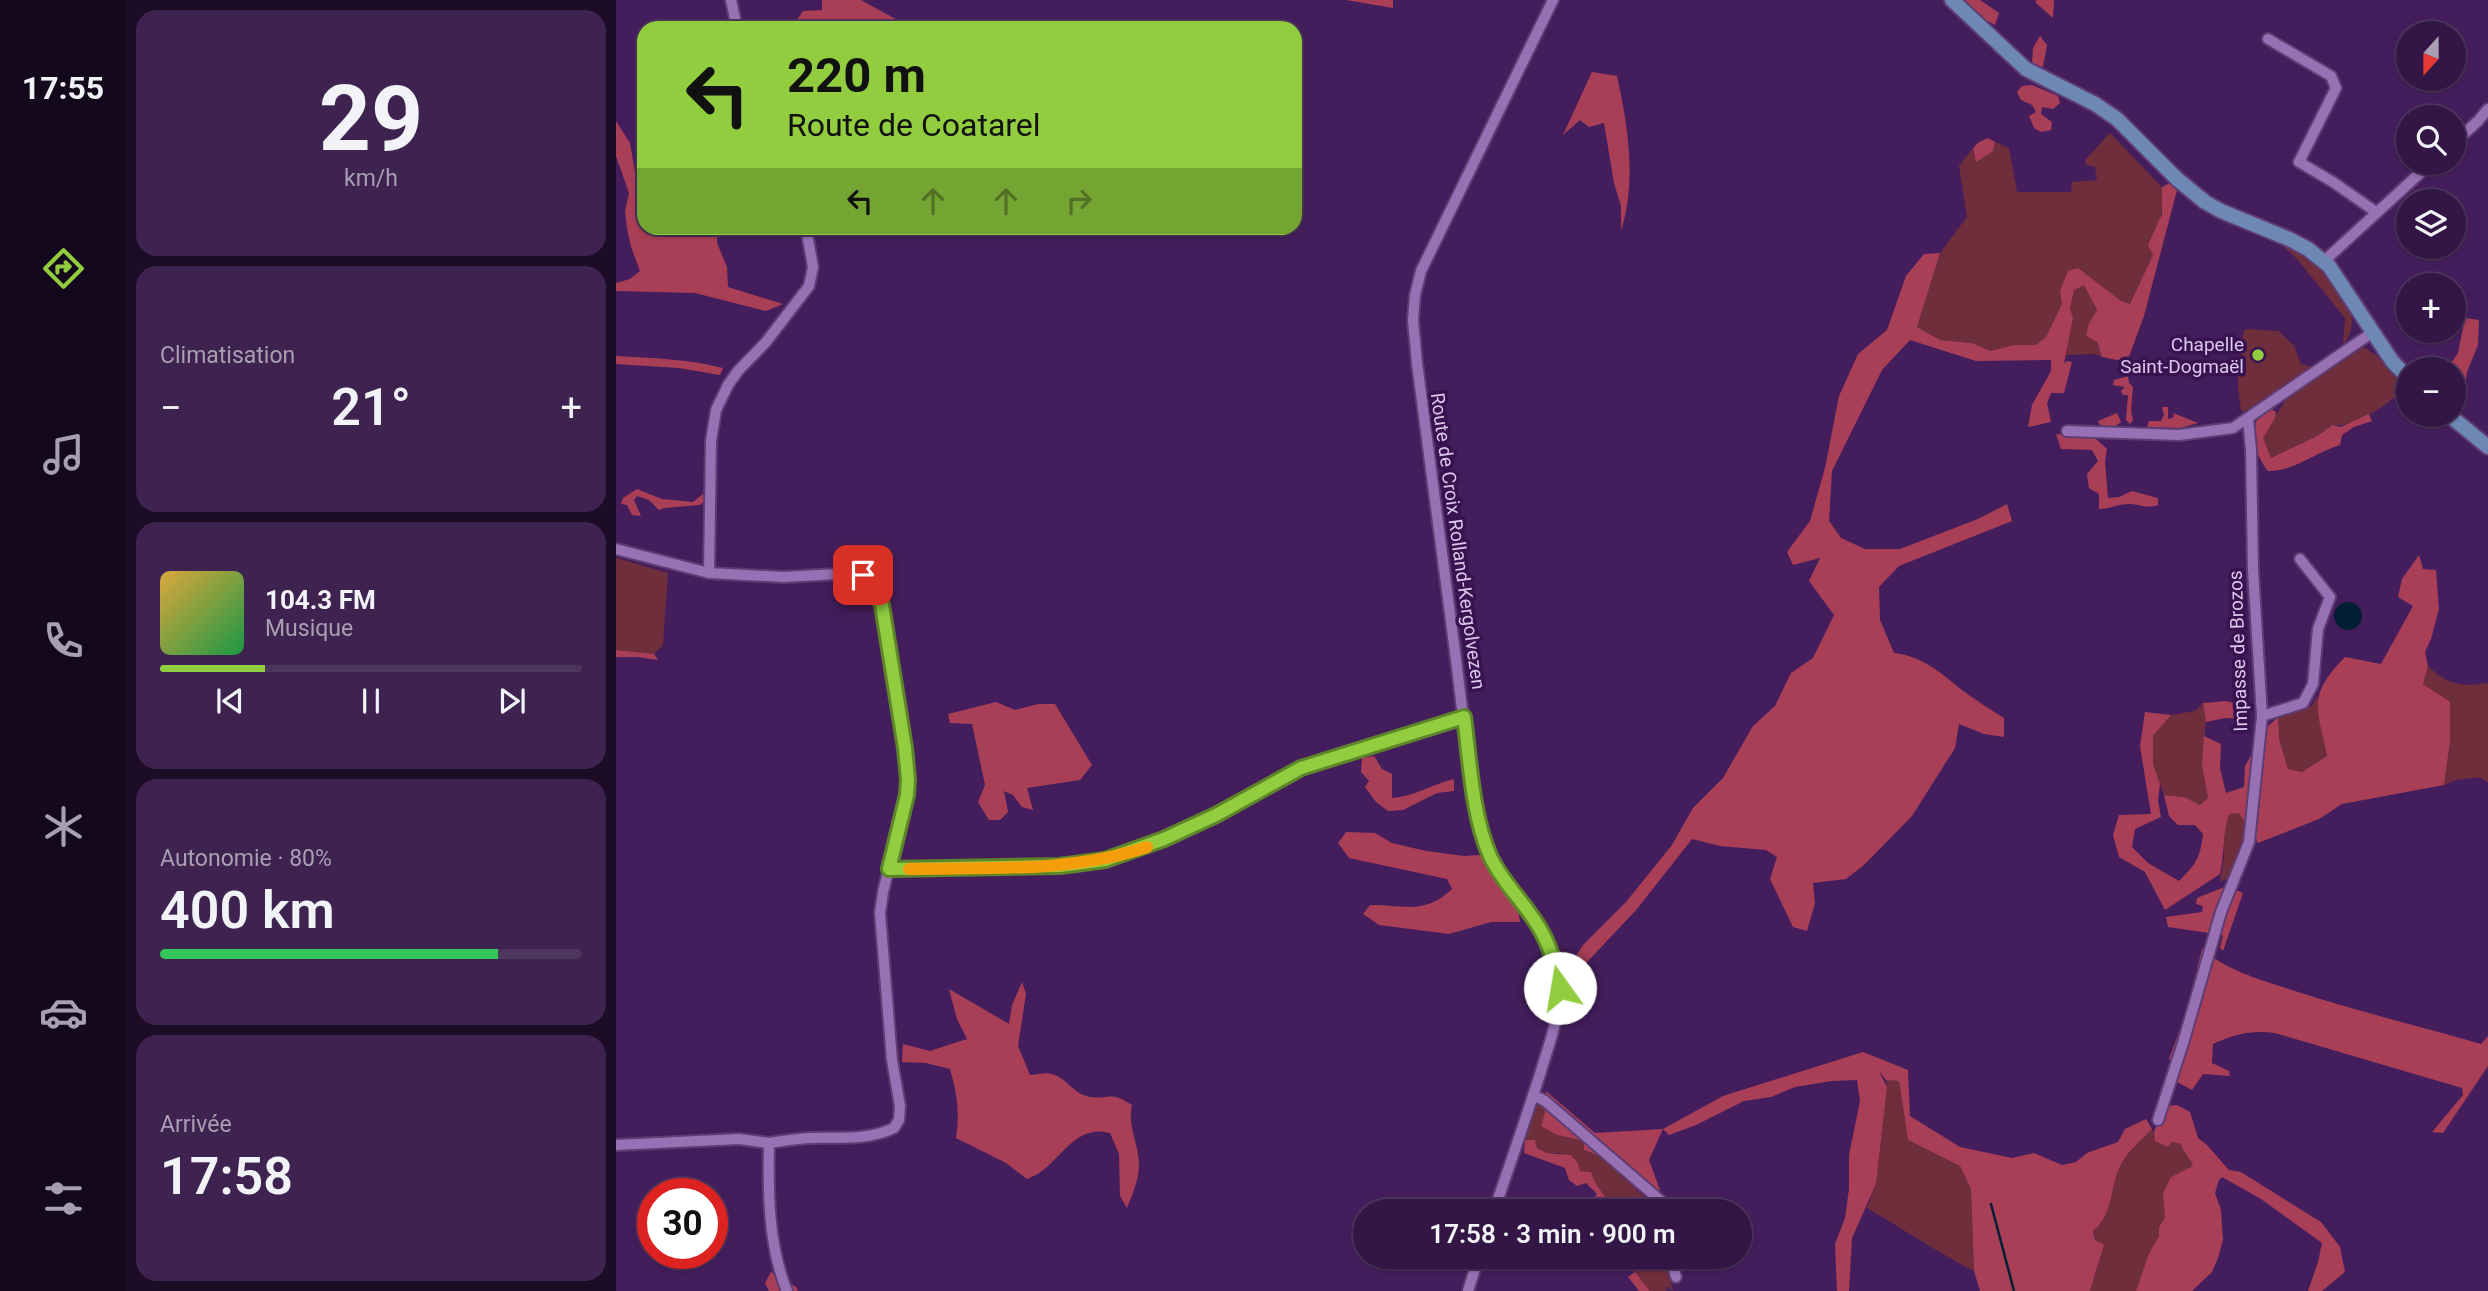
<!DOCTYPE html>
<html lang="fr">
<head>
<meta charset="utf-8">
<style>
  :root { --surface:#331645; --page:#3e2350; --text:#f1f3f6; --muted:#a99fb3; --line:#4e355e; --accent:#91cd3f }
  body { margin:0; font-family:Roboto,sans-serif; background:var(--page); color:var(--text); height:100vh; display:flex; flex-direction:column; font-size:26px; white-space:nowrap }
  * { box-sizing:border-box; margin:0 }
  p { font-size:23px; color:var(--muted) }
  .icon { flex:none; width:38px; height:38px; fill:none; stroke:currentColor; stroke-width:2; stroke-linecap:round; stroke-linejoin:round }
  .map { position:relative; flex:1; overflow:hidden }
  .drawer { display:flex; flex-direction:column; gap:10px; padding:10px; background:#1c0c26; width:490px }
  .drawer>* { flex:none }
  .banner { position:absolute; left:21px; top:21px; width:665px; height:214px; border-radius:21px; box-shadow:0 2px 5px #0004,0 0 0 2px var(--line); background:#91cd3f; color:#111; overflow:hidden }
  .needle { width:46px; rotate:201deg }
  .buttons { position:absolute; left:1780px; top:21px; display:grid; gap:14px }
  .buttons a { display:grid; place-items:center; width:70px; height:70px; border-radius:50%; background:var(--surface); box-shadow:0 2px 5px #0004,0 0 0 2px var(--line); font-size:35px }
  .speed { position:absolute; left:21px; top:1178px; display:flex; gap:14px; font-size:35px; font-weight:700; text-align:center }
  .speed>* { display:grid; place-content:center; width:91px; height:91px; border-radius:50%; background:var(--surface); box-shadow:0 2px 5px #0004,0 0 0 2px var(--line); line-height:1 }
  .speed .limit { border:10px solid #d22; background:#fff; color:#111 }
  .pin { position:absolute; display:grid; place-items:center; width:60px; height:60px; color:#fff; margin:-30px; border-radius:14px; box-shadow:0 4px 10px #0006 }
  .me { position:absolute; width:77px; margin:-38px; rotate:347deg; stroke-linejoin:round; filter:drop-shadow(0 0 5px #0008) }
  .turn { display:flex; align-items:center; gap:24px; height:147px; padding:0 35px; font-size:32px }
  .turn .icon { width:91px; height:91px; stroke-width:2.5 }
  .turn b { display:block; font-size:49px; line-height:60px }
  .lanes { display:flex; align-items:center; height:66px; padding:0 35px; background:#0003; justify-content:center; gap:35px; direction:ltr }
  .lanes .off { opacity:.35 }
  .big { font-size:52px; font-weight:600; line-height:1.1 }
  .drawer .tile { flex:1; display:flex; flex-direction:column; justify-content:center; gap:10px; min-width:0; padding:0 24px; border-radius:21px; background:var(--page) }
  .drawer .dial { align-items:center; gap:0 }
  .dial b { font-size:91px; line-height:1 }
  .song { display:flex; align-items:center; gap:21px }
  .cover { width:84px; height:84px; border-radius:10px; background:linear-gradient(135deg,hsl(40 70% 55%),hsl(140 70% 35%)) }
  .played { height:7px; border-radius:4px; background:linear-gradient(90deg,var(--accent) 25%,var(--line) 25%) }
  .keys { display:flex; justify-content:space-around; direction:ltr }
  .heat { display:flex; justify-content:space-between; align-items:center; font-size:38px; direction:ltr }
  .charge { height:10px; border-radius:5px; background:linear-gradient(90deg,#34c759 80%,var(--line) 0) }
  .trip { position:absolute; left:737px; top:1199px; width:399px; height:70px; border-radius:35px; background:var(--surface); box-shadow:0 2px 5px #0004,0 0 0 2px var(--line); font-weight:600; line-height:70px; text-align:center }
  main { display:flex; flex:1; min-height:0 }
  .tab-bar { display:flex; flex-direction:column; width:126px; justify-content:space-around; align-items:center; background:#14091c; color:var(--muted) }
  .tab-bar .icon { width:49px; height:49px }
  .tab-bar .active { color:var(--accent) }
  .tab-bar b { font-size:32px; color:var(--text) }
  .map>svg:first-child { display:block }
</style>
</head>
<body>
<main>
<nav class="tab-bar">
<b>17:55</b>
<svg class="icon active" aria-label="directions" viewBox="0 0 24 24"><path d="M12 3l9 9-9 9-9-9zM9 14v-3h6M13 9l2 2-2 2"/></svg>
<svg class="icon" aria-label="music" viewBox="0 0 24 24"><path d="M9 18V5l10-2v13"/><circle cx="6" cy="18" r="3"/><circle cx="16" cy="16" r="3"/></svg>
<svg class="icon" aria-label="phone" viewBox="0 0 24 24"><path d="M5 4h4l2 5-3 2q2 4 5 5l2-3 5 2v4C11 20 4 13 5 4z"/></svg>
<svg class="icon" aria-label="climate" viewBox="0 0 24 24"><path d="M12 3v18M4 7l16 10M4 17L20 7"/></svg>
<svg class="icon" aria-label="car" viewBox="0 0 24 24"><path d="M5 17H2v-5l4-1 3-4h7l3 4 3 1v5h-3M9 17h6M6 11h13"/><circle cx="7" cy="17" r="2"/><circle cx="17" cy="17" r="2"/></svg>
<svg class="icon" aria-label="filters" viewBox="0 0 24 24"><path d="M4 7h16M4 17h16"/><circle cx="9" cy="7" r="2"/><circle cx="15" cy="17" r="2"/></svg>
</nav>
<section class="drawer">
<div class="tile dial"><b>29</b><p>km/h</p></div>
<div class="tile"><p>Climatisation</p>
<div class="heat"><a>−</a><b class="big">21°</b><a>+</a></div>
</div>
<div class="tile">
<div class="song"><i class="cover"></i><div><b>104.3 FM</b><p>Musique</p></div></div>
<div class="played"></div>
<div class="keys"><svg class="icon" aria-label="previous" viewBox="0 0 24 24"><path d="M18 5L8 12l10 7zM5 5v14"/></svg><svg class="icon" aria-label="pause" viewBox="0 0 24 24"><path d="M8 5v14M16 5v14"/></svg><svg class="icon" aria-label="next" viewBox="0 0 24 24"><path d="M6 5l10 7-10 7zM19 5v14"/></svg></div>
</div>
<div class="tile"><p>Autonomie · 80%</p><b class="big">400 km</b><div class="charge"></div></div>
<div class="tile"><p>Arrivée</p><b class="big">17:58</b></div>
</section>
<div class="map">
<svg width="1872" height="1291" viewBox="0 0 1872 1291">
  <rect width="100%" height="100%" fill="#441e5c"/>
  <g fill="#6f2e3b">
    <path d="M1494,133l52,54 2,12 -11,56 -23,49 -9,-3 -43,-32 -18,22 2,13 -16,33 -10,8h-22l-24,6 -18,-8 -32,-3 -23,-13 23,-74 27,-36 -8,-51 14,-18 1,9 19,-6 2,-9 14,6 8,44h54l1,-10 25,-2 -2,-13 -9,-2 -1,-5z"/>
    <path d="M1656,236c33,18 105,68 71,109l2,-27 -49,-60z"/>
    <path d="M1468,284l13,27 -8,12 13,34 -9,-3 -27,1 7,-37 -3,-9 4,-19z"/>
    <path d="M1629,329l34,2 15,15 7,18 10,3 -67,45 -3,-2c-4,-27 -6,-56 4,-81z"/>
    <path d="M1748,347l13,9 31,37 -9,9 -6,-4c-12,12 -45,31 -61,27 -17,14 -42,23 -62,33l-7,-20 2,-6 22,-34z"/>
    <path d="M0,558l52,15 -5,72 -9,9 -38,-4z"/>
    <path d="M1812,666c18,19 36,21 60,17v100l-8,-6 -24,3 -12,5 6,-43v-39l-27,-19z"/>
    <path d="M1701,696l10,60 -25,16 -14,-3 -9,-30 -1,-22 34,-11z"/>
    <path d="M1587,703l3,19 -4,43 6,33 -8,7 -16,-8 -20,-2 -11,-31v-28l18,-21 24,-4z"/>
    <path d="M1623,812l8,12 -7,28 -10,25 -10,5 4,-25 -1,-26 6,-17z"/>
    <path d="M1270,1080l13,1 9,59 52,26 11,23 3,82c-37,-19 -71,-42 -107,-63l9,-24 11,-97z"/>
    <path d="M920,1100l9,6v7l12,22 27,6v9c22,6 34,21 49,37 7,8 19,13 28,19l2,5h-50c-6,-15 -18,-24 -22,-39l-11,-1 -2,-8 -19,-10h-12l-10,-5 -2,-8h-10l-2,-3z"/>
    <path d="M1536,1129l4,12 12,6 4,-5 9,2c2,9 9,13 12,22l-22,11 -6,41 -6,9v9l-12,24 -11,31h-46l11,-35 -8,-25c22,-17 16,-48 30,-70 7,-12 20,-22 29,-32z"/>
    <path d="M996,1257h52l9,34 -6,-5 -1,5h-16l-15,-19z"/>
  </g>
  <g fill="#a93f57">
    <path d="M206,0h39l51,28h-113l-5,-4 9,-13 19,-1z"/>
    <path d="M730,0h47v8z"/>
    <path d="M1344,0h20l19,13 -4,12 -17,-9z"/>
    <path d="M1421,0h17l-1,18 -18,-16z"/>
    <path d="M1424,36l7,9 -4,22 -11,-3 1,-16z"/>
    <path d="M976,72l25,4c11,50 20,106 4,155v-25l-7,-23 -10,-60 -15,4 -9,-7 -17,15z"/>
    <path d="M1416,85l26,11 2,7 -7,6 -11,-2 -1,7 11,8 -1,8 -10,2 -7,-4 -5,-12 7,-4 -4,-7 -11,-5 -4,-8 5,-6z"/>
    <path d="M0,121l14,22 5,29 9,1v55h73v15l10,24 1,20 55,17 -17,7 -71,-18 -79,-2v-8l14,-4 10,-8 -9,-24 -4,-19 -2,-17 4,-18 -13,-37z"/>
    <path d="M1372,138l7,4 -2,9 -17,11 -3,-14 6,-6z"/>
    <path d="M1554,183l7,7 -33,126 -17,46 -25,-5 -5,-15 -11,-6 3,-13 8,-13 -13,-25 -10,5 -4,19 3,9 -9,46 3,-3 5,1 -8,31h-13l-4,10 4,19 -23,5 4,-22 19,-34v-11l-75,1 -66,-21 -28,30 -50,101 -3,50 12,17 24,11h35l78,-30 29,-15 5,17 -113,45 -20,21 1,33 14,33c28,3 47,20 68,37 13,10 28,19 42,28v19l-20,-3 -25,-10 -4,24 -43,68 -48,49 -18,14 -33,4 2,20 -8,28 -14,-4 -23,-48 7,-22 -11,-7 -46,-4 -28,-7 -55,70 -65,69 -8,-4 19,-29 43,-43 46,-57 21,-37 30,-30 30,-52 22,-20 16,-33 22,-15 21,-43 -25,-34 11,-23 -27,7 -6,-13 23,-31 15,-53 14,-72 19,-42 29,-24 19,-54 18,-22 16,-1 -23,74 23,13 32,3 18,8 24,-6h22l10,-8 16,-33 -2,-13 8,-20 10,-3 43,33 9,3 23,-49 -5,-10 14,-31v-27z"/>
    <path d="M1849,318l14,2 -1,25 -11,27 -5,35 -8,-6v-32h-7l11,-16z"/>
    <path d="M0,356c36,2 72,3 107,12l-3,7 -41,-7 -63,-4z"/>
    <path d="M1512,376l1,7 4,4 -2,24 2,9 -3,4 -4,-4 2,-25h-5l-2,-4 4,-4 -12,-2 1,-5z"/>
    <path d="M1546,407h6v12l6,-2 -1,-4 25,10 -18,5 -33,-1 2,-6h12l3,-6z"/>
    <path d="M1655,409l5,3 -1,6 -12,20 8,20c20,-11 44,-18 61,-33l9,2 28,-13 3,7 -18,6 -12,8 -2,10c-24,7 -47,27 -72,26 -10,-11 -20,-39 -10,-52 3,-5 9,-7 13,-10z"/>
    <path d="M1501,413l4,9 -5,4 -14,3 -4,-8z"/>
    <path d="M1440,434l38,3 13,12 -2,12 3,37 11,-1 13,-6 26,7v7c-13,4 -17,-1 -29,-1 -11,0 -19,5 -30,5v-15l-10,-6 -2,-14 11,-13 -6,-11 -31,-1z"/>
    <path d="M21,489l25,10 31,3 10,-8 2,7 -5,4 -36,3 -5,2 -10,-10 -12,-4 -3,4 7,16 -9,-1 -5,-10 -6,-1 2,-6z"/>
    <path d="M1803,555l4,14 13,1 3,39 -8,30 -6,13 3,14 -5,18 27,18v40l-6,43 -102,19 -23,15 -61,24 -19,-30 -10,1c-7,21 -4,38 -9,60l-55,36 -20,-38 -26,-15 -6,-22 6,-20 32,-1 -11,-68 5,-34 26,3 -18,21v28l7,20 -2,16 3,17 -26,12 -3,18 16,16 31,18c17,-17 21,-22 24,-47l-8,-9h-17l-9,-9 -5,-21 20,2 16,8 8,-7 -6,-33 2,-29 17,8 -1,24 6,25 18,-6 1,-21 22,-39 11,-10 1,22 9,30 14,3 25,-16c-10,-50 -20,-60 18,-99l36,7 32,-58 -15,-9 4,-18z"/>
    <path d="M0,650l38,4 4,6 -20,-3h-22z"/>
    <path d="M1610,701l20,5 3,13 -24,-1 -19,4 -3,-19z"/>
    <path d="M380,702l19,8 23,-6h17l37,61 -12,15 -53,8 6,22 -11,-3 -9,-12 -9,-4 4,21 -8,8h-11l-11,-18 7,-17 -13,-61 -22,-1 -2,-9z"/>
    <path d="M758,756l8,13 10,5v24c22,-1 40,-14 62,-19v12l-17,2 -34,17 -15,1 -12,-9 -11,-15 4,-6 -8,-9 1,-14z"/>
    <path d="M730,832l29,1 17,10 34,8 38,5 16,-1 38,54 2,13h-29l-42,12 -70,-9 -16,-11 7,-9c34,0 55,10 82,-16l-5,-10 -98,-21 -11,-15z"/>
    <path d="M1611,886l16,7 -20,58 -3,-3 3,-13 -55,-8 -2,-10 36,-5 1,-6 -7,-2 1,-6z"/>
    <path d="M1586,949c27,23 60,31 93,42 61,20 124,35 186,53l7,-8v30l-45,67 -11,-1 31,-37 -1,-7 -187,-55c-24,-3 -40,1 -62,11l-1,19 17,8 1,5 -27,-2 -11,16 -15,-8 4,-15 -12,-8 17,-46z"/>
    <path d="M406,982l4,12 -8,52 12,29c6,0 16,-3 22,-1 15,4 21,20 38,23 22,3 18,-7 42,8 -5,21 7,39 7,60 0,15 -7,30 -12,43l-7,-12 -1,-42 -9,-21c-32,-9 -47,22 -68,38 -5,4 -11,6 -15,8l-21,-16 -50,-25c4,-25 1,-45 -6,-69l-24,-6 -24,-1 1,-18 27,7 37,-12 -10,-20 -8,-30 60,35 3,-19z"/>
    <path d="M1247,1052l45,18 2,46 50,31 52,11 22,-5 28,12 14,-3 11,-9 31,-11 7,-13 21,-10 6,10c-9,10 -22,20 -29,32 -14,22 -8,53 -30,70l2,9 9,5 -14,46h-110l-6,-20 -3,-82 -11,-23 -52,-26 -9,-59 -13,-1 -7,-9 8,16 -11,97 -24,54 -3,53h-12l-2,-47 10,-26 4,-29v-34l11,-54 -3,-21 -25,1 -37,6 -24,10 -27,4 -48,24 -27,10 -6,-6 -14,31 11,30 -12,7c-25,-14 -35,-39 -64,-47v-9l-27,-6 -16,-9 4,-13 1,-22 49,42 68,-4 60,-33z"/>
    <path d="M1561,1105l13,7 8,26 9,7 22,25 12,2 80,50 19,25 5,25 -23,19h-14l10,-29 4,-19 -61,-44 -39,-22 -3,3 -4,13 6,17 2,30 -5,18 -6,14 -20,19h-56l12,-35 11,-20v-9l6,-9 -2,-25 8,-16 22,-11c-3,-9 -10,-13 -12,-22l-9,-2 -4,5 -13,-6 -1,-10 13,-25z"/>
    <path d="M909,1140h10l2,8 10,5 24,2 7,8 2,8 11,1c4,15 16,24 22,39h-18l-4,-9 6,-8 -11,-11 -9,3 -8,-6 -4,-12 -41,-15z"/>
    <path d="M155,1272l25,15 2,4h-29l-4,-8z"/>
    <path d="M1019,1272l15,19h-11l-11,-14z"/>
  </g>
  <circle fill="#031d35" cx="1732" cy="616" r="14"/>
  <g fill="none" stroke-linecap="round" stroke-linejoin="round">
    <path stroke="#031d35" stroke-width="2.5" d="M1375,1204l23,87"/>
    <g stroke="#5f3d73" stroke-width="14">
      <g id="street">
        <path d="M115,0l6,28"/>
        <path d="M1652,39l63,37 5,12 -37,74 34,20 43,30"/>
        <path d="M1838,143l24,-22 10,-12"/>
        <path d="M1707,262l108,-99"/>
        <path d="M1451,431l112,4 54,-7 140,-96"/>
        <path d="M0,549l93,24"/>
        <path d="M1646,716l41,-13 10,-19 5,-55 12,-32 -30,-38"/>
        <path d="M273,869l171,-3 45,-6 45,-14 28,-13 123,-65 162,-51"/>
        <path d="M917,1095l12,6 116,100 6,10"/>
        <path d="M1542,1120l25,-77 38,-131 28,-70 13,-126 -9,-146 -2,-120 -3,-31"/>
        <path d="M0,1145l123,-6 30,4"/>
        <path d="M878,1211c16,-47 32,-93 47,-140 8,-27 19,-55 19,-83 -2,-61 -62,-97 -77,-154 -15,-59 -20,-122 -28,-182 -13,-96 -26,-192 -38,-289l-4,-43 2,-25 6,-24 132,-271"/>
        <path d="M1054,1256l6,21"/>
        <path d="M171,1291c-19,-46 -19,-100 -18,-148 13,-2 27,-4 40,-5 28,-1 58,3 85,-10l5,-8 1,-14 -8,-46 -12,-147 3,-21 24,-97c1,-38 -8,-74 -13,-112 -5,-29 -4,-62 -16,-90 -5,-10 -12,-17 -23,-20l-72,4 -74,-4 2,-132 5,-31 12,-25 10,-14 28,-29 43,-56 4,-19 -7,-39"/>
        <path d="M852,1291l11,-35"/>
      </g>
    </g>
    <g stroke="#5f3d73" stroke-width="18">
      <g id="secondary">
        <path d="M1336,0l74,69 69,35 22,15 60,60 28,23 16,9 68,28 19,10 21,17 63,95 16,17"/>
        <path d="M1833,415l39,32"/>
      </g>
    </g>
    <use href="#street" stroke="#9871b5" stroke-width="10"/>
    <use href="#secondary" stroke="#6d88b5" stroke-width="14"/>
  </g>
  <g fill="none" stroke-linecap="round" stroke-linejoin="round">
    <g stroke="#5e8529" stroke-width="18">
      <path id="route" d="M247,575l12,13 7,17 23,143 3,31 -1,16 -18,74 171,-3 45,-6 59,-21 52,-24 85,-47 163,-51c6,44 8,98 26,139 11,24 29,41 43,62 15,21 23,45 27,70"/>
    </g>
    <use href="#route" stroke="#91cd3f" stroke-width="12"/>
    <path stroke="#f59e0b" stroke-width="12" d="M293,869c80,-2 161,4 238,-22"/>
  </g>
  <circle fill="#91cd3f" stroke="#391250" stroke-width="2.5" cx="1642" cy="355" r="7"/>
  <g text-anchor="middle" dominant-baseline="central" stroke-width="7" stroke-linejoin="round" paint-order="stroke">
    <g font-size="19" fill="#dcc8ed" stroke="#391250" text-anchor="end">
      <text x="1628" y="344">Chapelle<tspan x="1628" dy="22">Saint-Dogmaël</tspan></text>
    </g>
    <g font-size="19" fill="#dcc8ed" stroke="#391250">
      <text transform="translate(842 541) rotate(82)">Route de Croix Rolland-Kergolvezen</text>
      <text transform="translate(1622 651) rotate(-92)">Impasse de Brozos</text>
    </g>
  </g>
</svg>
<div class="buttons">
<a><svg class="needle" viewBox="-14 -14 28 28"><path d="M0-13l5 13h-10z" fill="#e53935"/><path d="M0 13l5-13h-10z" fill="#a99fb3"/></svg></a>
<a><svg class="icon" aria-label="search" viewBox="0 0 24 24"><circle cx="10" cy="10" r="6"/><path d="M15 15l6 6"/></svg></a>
<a><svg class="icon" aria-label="layers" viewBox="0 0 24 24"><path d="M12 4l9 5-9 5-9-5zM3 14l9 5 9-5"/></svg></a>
<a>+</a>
<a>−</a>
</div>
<div class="speed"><div class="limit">30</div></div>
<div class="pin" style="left:247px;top:575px;background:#d93025"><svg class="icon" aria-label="arrive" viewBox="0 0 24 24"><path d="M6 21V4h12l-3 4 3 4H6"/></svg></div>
<svg class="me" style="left:944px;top:988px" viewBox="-20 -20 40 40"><circle r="19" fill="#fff"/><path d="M0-13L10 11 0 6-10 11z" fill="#91cd3f"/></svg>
<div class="trip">17:58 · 3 min · 900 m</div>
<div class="banner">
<div class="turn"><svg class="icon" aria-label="left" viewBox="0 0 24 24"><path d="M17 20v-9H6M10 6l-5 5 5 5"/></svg><div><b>220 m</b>Route de Coatarel</div></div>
<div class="lanes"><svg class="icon" aria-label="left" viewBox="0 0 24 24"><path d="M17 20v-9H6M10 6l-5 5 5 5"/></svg><svg class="icon off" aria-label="ahead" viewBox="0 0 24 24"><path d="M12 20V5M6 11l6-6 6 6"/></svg><svg class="icon off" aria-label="ahead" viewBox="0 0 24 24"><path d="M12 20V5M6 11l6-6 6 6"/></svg><svg class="icon off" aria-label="right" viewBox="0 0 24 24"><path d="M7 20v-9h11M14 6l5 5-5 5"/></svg></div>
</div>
</div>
</main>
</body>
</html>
